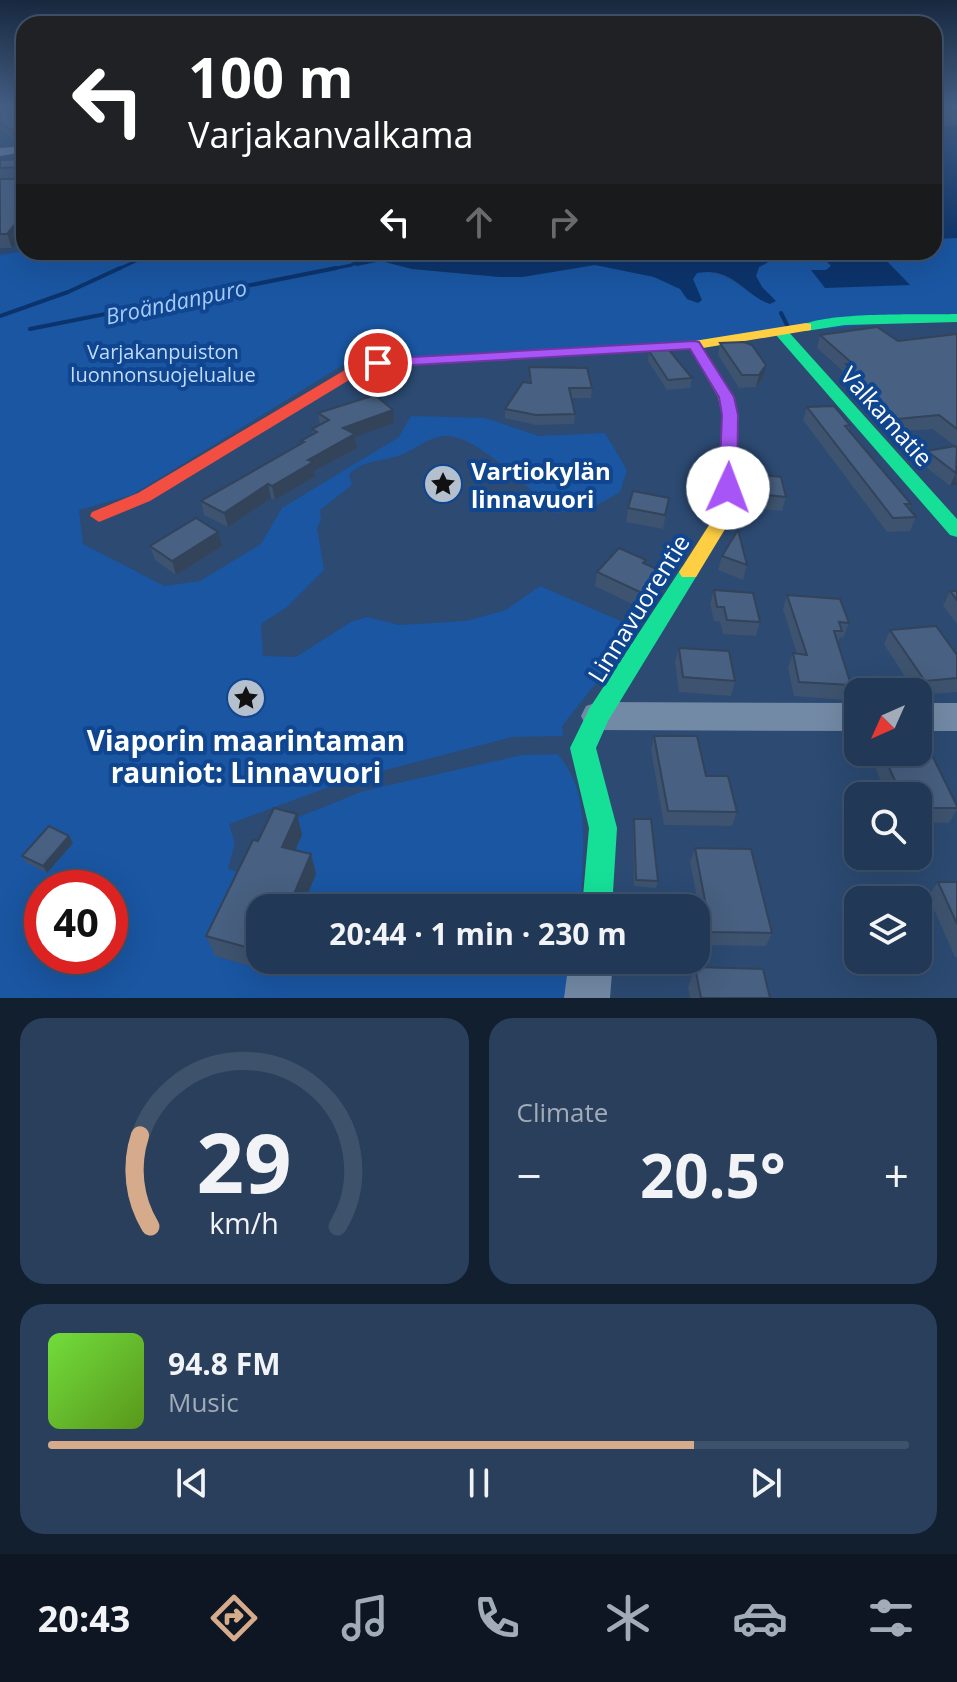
<!DOCTYPE html>
<html lang="en">
<head>
<meta charset="utf-8">
<style>
  :root { --surface:#213856; --page:#293f5c; --text:#f1f3f6; --muted:#a2acb9; --line:#3e526c; --accent:#d6ab8b }
  body { margin:0; font-family:"Open Sans",sans-serif; background:var(--page); color:var(--text); height:100vh; display:flex; flex-direction:column; font-size:30px; white-space:nowrap }
  * { box-sizing:border-box; margin:0 }
  p { font-size:26px; color:var(--muted) }
  .icon { flex:none; width:44px; height:44px; fill:none; stroke:currentColor; stroke-width:2; stroke-linecap:round; stroke-linejoin:round }
  .map { position:relative; height:998px; overflow:hidden }
  .sheet { display:flex; flex-direction:column; gap:20px; padding:20px; background:#121f2f; flex:1 }
  .sheet>* { flex:none }
  .banner { position:absolute; left:16px; top:16px; width:926px; height:244px; border-radius:24px; box-shadow:0 8px 32px #0002,0 0 0 2px var(--line); background:#202124; color:#fff; overflow:hidden }
  .needle { width:52px; rotate:225deg }
  .fabs { position:absolute; left:844px; top:678px; display:grid; gap:16px }
  .fabs a { display:grid; place-items:center; width:88px; height:88px; border-radius:16px; background:var(--surface); box-shadow:0 8px 32px #0002,0 0 0 2px var(--line); font-size:40px }
  .speed { position:absolute; left:24px; top:870px; display:flex; gap:16px; font-size:40px; font-weight:700; text-align:center }
  .speed>* { display:grid; place-content:center; width:104px; height:104px; border-radius:50%; background:var(--surface); box-shadow:0 8px 32px #0002,0 0 0 2px var(--line); line-height:1 }
  .speed .limit { border:12px solid #d22; background:#fff; color:#111 }
  .pin { position:absolute; display:grid; place-items:center; width:68px; height:68px; color:#fff; margin:-34px; border:4px solid #fff; border-radius:50%; box-shadow:0 2px 8px #0007 }
  .me { position:absolute; width:88px; margin:-44px; rotate:2deg; stroke-linejoin:round; filter:drop-shadow(0 0 6px #0008) }
  .turn { display:flex; align-items:center; gap:28px; height:168px; padding:0 40px; font-size:36px }
  .turn .icon { width:104px; height:104px; stroke-width:2.5 }
  .turn b { display:block; font-size:56px; line-height:68px }
  .lanes { display:flex; align-items:center; height:76px; padding:0 40px; background:#0003; justify-content:center; gap:40px; direction:ltr }
  .lanes .off { opacity:.35 }
  .big { font-size:60px; font-weight:700; line-height:1.1 }
  .sheet .tile { flex:1; display:flex; flex-direction:column; justify-content:center; gap:12px; min-width:0; padding:0 28px; border-radius:24px; background:var(--page) }
  .sheet .dial { align-items:center; gap:0 }
  .dial svg { height:208px; overflow:visible; fill:none; stroke:var(--line); stroke-width:7; stroke-linecap:round; text-anchor:middle }
  .dial text { fill:var(--text); stroke:none }
  .song { display:flex; align-items:center; gap:24px }
  .cover { width:96px; height:96px; border-radius:12px; background:linear-gradient(135deg,hsl(100 70% 55%),hsl(90 70% 35%)) }
  .played { height:8px; border-radius:4px; background:linear-gradient(90deg,var(--accent) 75%,var(--line) 75%) }
  .keys { display:flex; justify-content:space-around; direction:ltr }
  .heat { display:flex; justify-content:space-between; align-items:center; font-size:44px; direction:ltr }
  .sheet .tiles { flex:1; display:grid; gap:20px; grid-template-columns:1fr 1fr }
  .tile:last-child { grid-column:span 2 }
  .trip { position:absolute; left:246px; top:894px; width:464px; height:80px; border-radius:24px; background:var(--surface); box-shadow:0 8px 32px #0002,0 0 0 2px var(--line); font-weight:700; line-height:80px; text-align:center }
  .tab-bar { display:flex; height:128px; justify-content:space-around; align-items:center; background:#0d1622; color:var(--muted) }
  .tab-bar .icon { width:56px; height:56px }
  .tab-bar .current { color:var(--accent) }
  .tab-bar b { font-size:36px; color:var(--text) }
  .map>svg:first-child { display:block }
</style>
</head>
<body>
<div class="map">
<svg width="957" height="998" viewBox="0 0 957 998">
  <rect width="100%" height="100%" fill="#2c4a72"/>
  <g fill="#1a56a2" fill-rule="evenodd">
    <path d="M957,238v78l-245,24 -364,22 -216,133 -53,15 4,34 81,42 36,-5 61,-37 21,-36 117,-71 12,-21 74,2 54,18 66,-3 22,37 -7,22 -28,16 -36,5c-23,-20 -80,-79 -110,-77 -19,1 -29,13 -45,19 -19,7 -36,4 -52,19l3,11 -32,25 1,9 -4,9 7,42 -37,37 -26,17 2,32 33,1 55,-35 16,-5 32,8 67,-4 40,-11 34,-24 99,43 -77,97 1,10 -51,1 -161,42 -122,45 6,19 -7,26 24,7 -37,80 60,17 6,-13h292l-6,38h-567v-743l24,-4 349,1 2,7 37,10 88,8h22l73,-12 18,2 41,10 27,12 6,10 11,4 3,-3 -8,-21 4,-6c36,-7 51,30 79,28l-14,-14 -6,-11 3,-8 22,-15 37,-1 13,14 -5,4h-14l97,14 -31,-32h56v-13zM42,888h68v68h-68z"/>
    <path d="M557,754c37,38 24,105 24,154h-279l-15,-40 -8,-43 84,-34 159,-36z"/>
  </g>
  <g fill="#0c346c">
    <path d="M957,125v113l-23,1v-112z"/>
    <path d="M373,252h414l-28,15 -3,9 6,11 14,14 -6,3c-26,-9 -37,-38 -73,-31l-4,6 9,21 -4,3 -11,-4 -7,-10 -26,-12 -59,-12 -73,12h-22l-88,-8 -31,-8 -24,5 -7,-2z"/>
    <path d="M818,252h60l32,33 -85,3 -14,-18h15l5,-4z"/>
  </g>
  <g fill="none" stroke-linecap="round" stroke-linejoin="round">
    <g stroke="#0c346c" stroke-width="3">
      <path d="M116,270l29,-13 -4,-5"/>
      <path d="M326,270l26,-5"/>
    </g>
    <g stroke="#0c346c" stroke-width="4">
      <path d="M781,313l7,14"/>
      <path d="M0,316l68,-24 52,-24"/>
      <path d="M30,329l306,-61"/>
    </g>
    <g fill="#738aa6" fill-rule="evenodd">
      <path d="M24,146v6l-24,4v-8z"/>
      <path d="M598,702l260,1v28l-260,-1 -12,-4 -5,-10 5,-10z"/>
      <rect x="918" y="703" width="39" height="28"/>
      <path d="M569,960h44l-3,38h-46z"/>
    </g>
    <g fill="#16e098" fill-rule="evenodd">
      <path d="M957,314v8l-112,3 -39,6 -7,-4c23,-16 126,-12 158,-13z"/>
      <path d="M781,328l5,1 171,190v18l-7,-2 -174,-200 -2,-3z"/>
      <path d="M689,565l7,2 3,5 -91,149 -12,27 21,80 -5,80h-30l7,-80 -19,-80 19,-39 93,-142z"/>
    </g>
    <path fill="#ffcf43" fill-rule="evenodd" d="M806,323l5,1v6l-108,18 31,49 4,18 -2,96 -40,66h-14l-3,-5 39,-61 4,-96 -4,-18 -28,-48 -304,18 -7,-4 7,-4 308,-18z"/>
    <path fill="#f24e42" fill-rule="evenodd" d="M386,359l7,4 -2,3 -27,5 -214,130 -51,21 -9,-6 2,-4 46,-19 217,-129z"/>
  </g>
  <g fill="#3e536f">
    <path d="M0,107h24v32l-9,1 -15,-10z"/>
    <path d="M24,159v74l-12,15h-12v-88z"/>
    <path d="M957,334v151l-7,1 -28,-22 5,-13 28,-5 -22,-17 -41,3 -50,-55 2,-5 -27,-24 3,-13 78,6z"/>
    <path d="M720,343l43,34 -7,10 -17,1 -21,-33z"/>
    <path d="M649,351l43,27 -2,10 -23,2 -19,-29z"/>
    <path d="M529,367l63,21 -1,10h-19l3,16 -1,10 -38,1 -31,-7v-9l24,-27z"/>
    <path d="M807,407l43,18 -1,5 62,74 -2,4 7,9 -6,14 -23,1 -84,-112z"/>
    <path d="M393,410l1,13 -39,14 2,11 -43,23 1,5 -40,24 -4,-2 -43,29 -24,-12 -3,-14 100,-57v-3l12,-7 -1,-5 8,-4 -2,-12z"/>
    <path d="M752,474l34,23 -4,14 -30,-3 -4,-20z"/>
    <path d="M669,498l-6,31 -37,-7 2,-14z"/>
    <path d="M150,546h72l-46,29 -21,-15z"/>
    <path d="M722,556l25,9 -4,15 -25,-10z"/>
    <path d="M646,564l13,6 -3,15 -16,23 -45,-22 2,-14z"/>
    <path d="M714,590l46,32 -4,14 -33,-2 -3,-12 -6,-1 -4,-17z"/>
    <path d="M950,591h7v33l-14,-18z"/>
    <path d="M787,595l62,28 -6,15 -3,-1 -2,5 13,43 -6,15 -51,-4 -6,-28 5,-15 4,1 -14,-45z"/>
    <path d="M890,630l67,25v37l-39,3v-3h-3l-31,-48z"/>
    <path d="M679,648l56,33 -4,15 -52,-4 -4,-30z"/>
    <path d="M654,736l52,40 31,36 -5,14 -68,-1 -13,-75z"/>
    <path d="M869,752h49l39,54v4l-8,13 -31,-1v-26h-31z"/>
    <path d="M634,819l24,62 -2,7 -22,-2 -1,-60z"/>
    <path d="M302,835l-7,15 16,4 5,20 -56,34v52h21l-6,13 -60,-17 -9,-20z"/>
    <path d="M73,843l-26,30 -20,-10 -5,-7z"/>
    <path d="M695,848l77,85 -6,13 -60,-1 -16,-83z"/>
    <path d="M938,882h19v75h-2l-27,-61z"/>
    <path d="M695,967l75,31h-80l-2,-11z"/>
  </g>
  <g fill="#32435a">
    <path d="M957,107v7l-23,4v-7z"/>
    <path d="M24,128v11l-9,1 -4,-10z"/>
    <path d="M20,218l4,10v5l-12,15 -5,-14z"/>
    <path d="M766,365l-3,12 -7,10 3,-12z"/>
    <path d="M393,410l1,13 -39,14 2,11 -43,23 1,5 -40,24 -3,-14 36,-26 35,-32z"/>
    <path d="M956,473l1,12 -7,1z"/>
    <path d="M268,484l3,14 -43,29 -4,-14z"/>
    <path d="M218,532l4,14 -46,29 -4,-14z"/>
    <path d="M659,570l-3,15 -16,23 2,-15z"/>
    <path d="M297,814l5,21 -15,33 -5,-21z"/>
    <path d="M69,836l4,7 -26,30 -4,-7z"/>
    <path d="M311,854l5,20 -14,34h-14z"/>
    <path d="M271,960h10l-6,13z"/>
  </g>
  <g fill="#486081" stroke="#32435a" stroke-width="2">
    <path d="M0,107h24v21l-13,2 -11,-8z"/>
    <path d="M934,107h23l-23,4z"/>
    <path d="M24,159v59h-4l-13,16h-7v-55h22v-12l-22,1v-8z"/>
    <path d="M877,327l21,14 59,-7v95l-18,-14 -42,4 -51,-55h7l-33,-29z"/>
    <path d="M744,342l8,3 14,20 -7,10h-17l-22,-32z"/>
    <path d="M669,350l23,28 -24,2 -19,-29z"/>
    <path d="M529,367l58,1 5,20h-23l6,26 -39,1 -31,-6 18,-27 8,1z"/>
    <path d="M375,395l18,15 -50,18 12,6 -47,26 5,2 -41,24 -4,-2 -44,29 -23,-12 103,-59 -3,-1 16,-9 -5,-3 17,-9 -11,-7z"/>
    <path d="M834,406l16,19 -5,1 66,78h-6l11,13 -23,1 -86,-111z"/>
    <path d="M955,446l2,2 -1,25 -29,-22z"/>
    <path d="M752,474l29,3 5,20 -30,-3z"/>
    <path d="M633,491l36,7 -4,17 -37,-7z"/>
    <path d="M196,518l22,14 -46,29 -22,-15z"/>
    <path d="M738,530l9,35 -25,-9z"/>
    <path d="M619,548l27,12 -3,3 16,7 -17,23 -45,-21z"/>
    <path d="M714,590l39,3 7,29 -33,-2 -3,-13h-7z"/>
    <path d="M950,591h7v9z"/>
    <path d="M787,595l53,4 9,24 -10,-1 3,9h-8l17,54 -52,-3 -6,-29 14,2z"/>
    <path d="M936,626l21,29v23l-32,3 -35,-51z"/>
    <path d="M679,648l50,3 6,30 -52,-4z"/>
    <path d="M654,736h43l9,40h22l9,36 -69,-1z"/>
    <path d="M918,741h7l32,65v2h-39v-12h-16l-20,-44h36z"/>
    <path d="M274,808l23,6 -15,33 29,7 -23,54h-28v43l-54,-15 47,-96 5,1z"/>
    <path d="M634,819h17l7,62 -22,-1z"/>
    <path d="M49,826l20,10 -26,30 -21,-10z"/>
    <path d="M695,848l56,1 21,84 -61,-1z"/>
    <path d="M938,882h19v42z"/>
    <path d="M695,967l68,2 7,29h-69z"/>
  </g>
  <linearGradient id="sky" x2="0" y2="1"><stop stop-color="#18293f"/><stop offset="0.43" stop-color="#456087"/><stop offset="1" stop-color="#456087" stop-opacity="0"/></linearGradient>
  <rect width="957" height="247" fill="url(#sky)"/>
  <path fill="#a855f7" stroke="#6d37a1" stroke-width="2" d="M694,341l5,1 35,55 4,18 -1,73 -9,5 -9,-5 3,-73 -3,-18 -29,-48 -312,18 -7,-4 7,-4z"/>
  <defs>
    <g id="sight-disc" transform="scale(2)"><circle r="9.5" fill="#b5c0ce" stroke="#0f468f"/><path d="M0-6L1.8-2.2L6-1.7L2.9 1.2L3.7 5.4L0 3.3L-3.7 5.4L-2.9 1.2L-6-1.7L-1.8-2.2Z" fill="#111"/></g>
  </defs>
  <g fill-rule="evenodd">
    <use href="#sight-disc" x="443" y="484"/>
    <use href="#sight-disc" x="246" y="698"/>
  </g>
  <g text-anchor="middle" dominant-baseline="central" stroke-width="8" stroke-linejoin="round" paint-order="stroke">
    <g font-size="20" fill="#c0dbfe" stroke="#0f468f">
      <text x="163" y="351">Varjakanpuiston<tspan x="163" dy="23">luonnonsuojelualue</tspan></text>
    </g>
    <g font-size="22" font-style="italic" fill="#a5cbfa" stroke="#0f468f">
      <text transform="translate(176 301) rotate(-12)">Broändanpuro</text>
    </g>
    <g font-size="24" fill="#fff" stroke="#0f468f">
      <text transform="translate(887 416) rotate(48)">Valkamatie</text>
      <text transform="translate(638 608) rotate(-58)">Linnavuorentie</text>
    </g>
    <g font-size="24" font-weight="bold" fill="#fff" stroke="#0f468f" text-anchor="start">
      <text x="471" y="470">Vartiokylän<tspan x="471" dy="28">linnavuori</tspan></text>
    </g>
    <g font-size="28" font-weight="bold" fill="#fff" stroke="#0f468f">
      <text x="246" y="740">Viaporin maarintaman<tspan x="246" dy="32">rauniot: Linnavuori</tspan></text>
    </g>
  </g>
</svg>
<div class="fabs">
<a><svg class="needle" viewBox="-14 -14 28 28"><path d="M0-13l5 13h-10z" fill="#e53935"/><path d="M0 13l5-13h-10z" fill="#a2acb9"/></svg></a>
<a><svg class="icon" aria-label="search" viewBox="0 0 24 24"><circle cx="10" cy="10" r="6"/><path d="M15 15l6 6"/></svg></a>
<a><svg class="icon" aria-label="layers" viewBox="0 0 24 24"><path d="M12 4l9 5-9 5-9-5zM3 14l9 5 9-5"/></svg></a>
</div>
<div class="speed"><div class="limit">40</div></div>
<div class="pin" style="left:378px;top:363px;background:#d93025"><svg class="icon" aria-label="arrive" viewBox="0 0 24 24"><path d="M6 21V4h12l-3 4 3 4H6"/></svg></div>
<svg class="me" style="left:728px;top:488px" viewBox="-20 -20 40 40"><circle r="19" fill="#fff"/><path d="M0-13L10 11 0 6-10 11z" fill="#a855f7"/></svg>
<div class="trip">20:44 · 1 min · 230 m</div>
<div class="banner">
<div class="turn"><svg class="icon" aria-label="left" viewBox="0 0 24 24"><path d="M17 20v-9H6M10 6l-5 5 5 5"/></svg><div><b>100 m</b>Varjakanvalkama</div></div>
<div class="lanes"><svg class="icon" aria-label="left" viewBox="0 0 24 24"><path d="M17 20v-9H6M10 6l-5 5 5 5"/></svg><svg class="icon off" aria-label="ahead" viewBox="0 0 24 24"><path d="M12 20V5M6 11l6-6 6 6"/></svg><svg class="icon off" aria-label="right" viewBox="0 0 24 24"><path d="M7 20v-9h11M14 6l5 5-5 5"/></svg></div>
</div>
</div>
<section class="sheet">
<div class="tiles">
<div class="tile dial"><svg viewBox="0 0 100 80">
<path d="M14 69A42 42 0 1 1 86 69"/>
<path d="M14 69A42 42 0 0 1 10 34" stroke="#d6ab8b"/>
<text x="50" y="56" font-size="32" font-weight="700">29</text>
<text x="50" y="72" font-size="11">km/h</text>
</svg></div>
<div class="tile"><p>Climate</p>
<div class="heat"><a>−</a><b class="big">20.5°</b><a>+</a></div>
</div>
<div class="tile">
<div class="song"><i class="cover"></i><div><b>94.8 FM</b><p>Music</p></div></div>
<div class="played"></div>
<div class="keys"><svg class="icon" aria-label="previous" viewBox="0 0 24 24"><path d="M18 5L8 12l10 7zM5 5v14"/></svg><svg class="icon" aria-label="pause" viewBox="0 0 24 24"><path d="M8 5v14M16 5v14"/></svg><svg class="icon" aria-label="next" viewBox="0 0 24 24"><path d="M6 5l10 7-10 7zM19 5v14"/></svg></div>
</div>
</div>
</section>
<nav class="tab-bar">
<b>20:43</b>
<svg class="icon current" aria-label="directions" viewBox="0 0 24 24"><path d="M12 3l9 9-9 9-9-9zM9 14v-3h6M13 9l2 2-2 2"/></svg>
<svg class="icon" aria-label="music" viewBox="0 0 24 24"><path d="M9 18V5l10-2v13"/><circle cx="6" cy="18" r="3"/><circle cx="16" cy="16" r="3"/></svg>
<svg class="icon" aria-label="phone" viewBox="0 0 24 24"><path d="M5 4h4l2 5-3 2q2 4 5 5l2-3 5 2v4C11 20 4 13 5 4z"/></svg>
<svg class="icon" aria-label="climate" viewBox="0 0 24 24"><path d="M12 3v18M4 7l16 10M4 17L20 7"/></svg>
<svg class="icon" aria-label="car" viewBox="0 0 24 24"><path d="M5 17H2v-5l4-1 3-4h7l3 4 3 1v5h-3M9 17h6M6 11h13"/><circle cx="7" cy="17" r="2"/><circle cx="17" cy="17" r="2"/></svg>
<svg class="icon" aria-label="filters" viewBox="0 0 24 24"><path d="M4 7h16M4 17h16"/><circle cx="9" cy="7" r="2"/><circle cx="15" cy="17" r="2"/></svg>
</nav>
</body>
</html>
